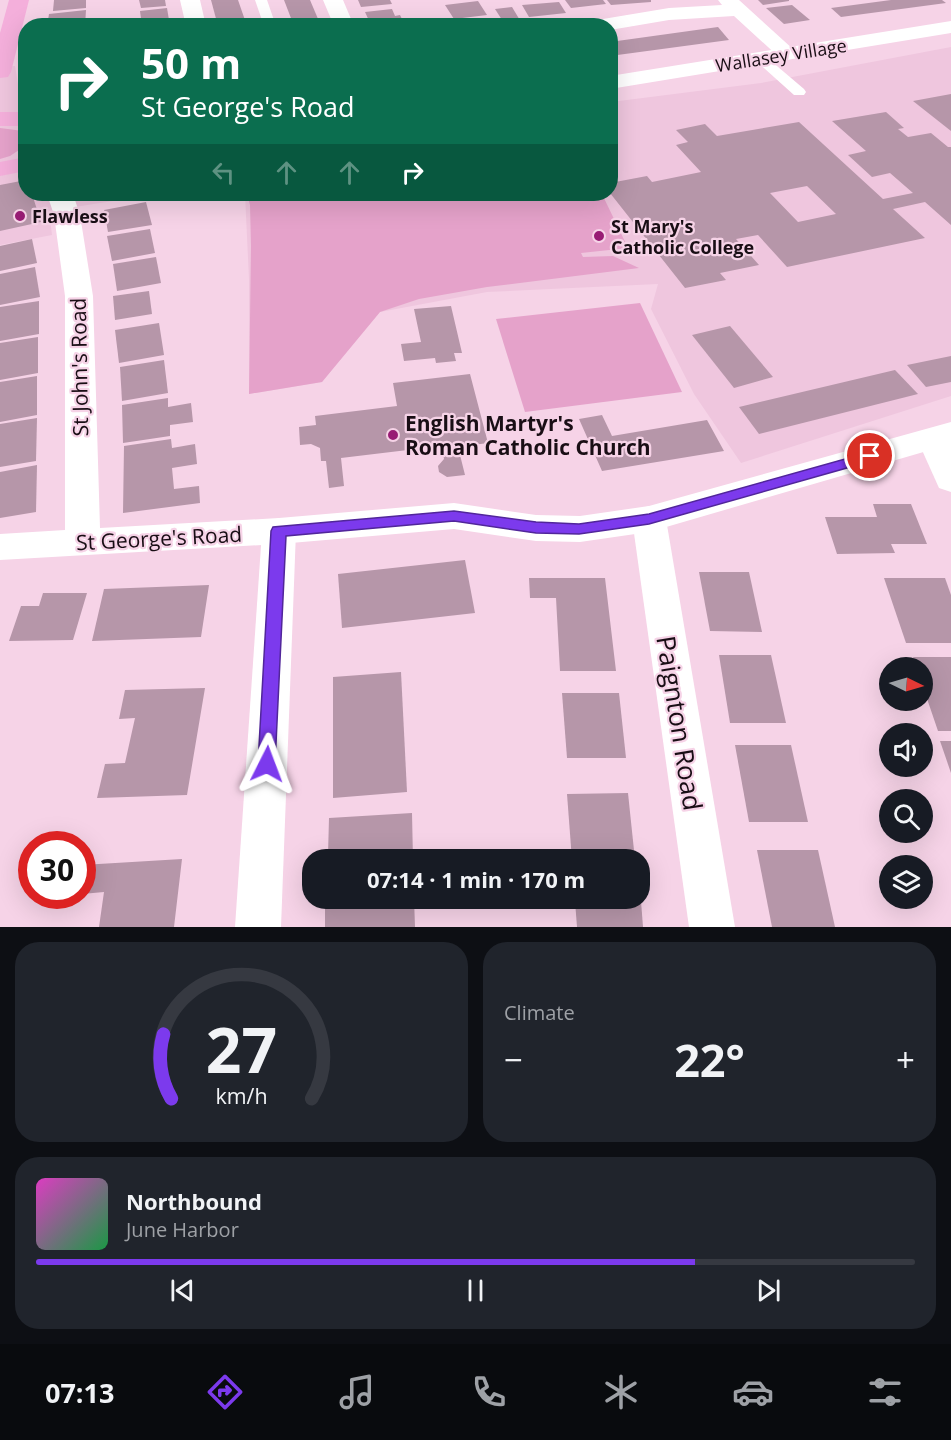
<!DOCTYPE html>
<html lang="en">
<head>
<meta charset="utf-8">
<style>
  :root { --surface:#171b24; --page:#20242c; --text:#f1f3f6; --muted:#9ea1a6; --line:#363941; --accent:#7c3aed }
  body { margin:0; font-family:"Open Sans",sans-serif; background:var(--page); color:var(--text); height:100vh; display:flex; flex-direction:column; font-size:22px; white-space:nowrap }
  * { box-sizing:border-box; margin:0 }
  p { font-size:20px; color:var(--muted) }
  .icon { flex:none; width:33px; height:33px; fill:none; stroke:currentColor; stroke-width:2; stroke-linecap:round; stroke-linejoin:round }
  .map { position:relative; height:927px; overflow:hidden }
  .drawer { display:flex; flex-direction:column; gap:15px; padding:15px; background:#0d0f14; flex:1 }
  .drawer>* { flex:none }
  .hud { position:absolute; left:18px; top:18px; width:600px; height:183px; border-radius:24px; box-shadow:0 6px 24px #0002; background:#0b6e4f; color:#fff; overflow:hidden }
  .needle { width:39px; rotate:95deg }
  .controls { position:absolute; left:879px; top:657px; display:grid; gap:12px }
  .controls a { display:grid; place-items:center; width:54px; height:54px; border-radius:50%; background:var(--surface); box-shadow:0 6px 24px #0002; font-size:30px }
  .speed { position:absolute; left:18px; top:831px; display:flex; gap:12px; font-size:30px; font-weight:700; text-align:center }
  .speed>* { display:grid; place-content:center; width:78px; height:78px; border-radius:50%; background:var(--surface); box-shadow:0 6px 24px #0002; line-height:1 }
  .speed .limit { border:9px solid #d22; background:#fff; color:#111 }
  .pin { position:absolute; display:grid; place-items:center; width:51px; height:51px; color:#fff; margin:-26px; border:3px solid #fff; border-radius:50%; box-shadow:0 2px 6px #0007 }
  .me { position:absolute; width:66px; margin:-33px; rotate:3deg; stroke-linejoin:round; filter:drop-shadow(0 0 4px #0008) }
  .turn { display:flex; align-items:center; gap:21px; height:126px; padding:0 24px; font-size:27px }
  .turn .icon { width:78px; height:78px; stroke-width:2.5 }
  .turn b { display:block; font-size:42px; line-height:51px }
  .lanes { display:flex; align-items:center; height:57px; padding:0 24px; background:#0003; justify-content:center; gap:30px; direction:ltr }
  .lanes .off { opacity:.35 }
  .big { font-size:45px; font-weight:700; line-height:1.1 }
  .drawer .widget { flex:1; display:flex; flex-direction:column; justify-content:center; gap:9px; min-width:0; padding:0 21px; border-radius:24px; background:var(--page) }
  .drawer .dial { align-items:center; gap:0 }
  .dial svg { height:156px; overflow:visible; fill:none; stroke:var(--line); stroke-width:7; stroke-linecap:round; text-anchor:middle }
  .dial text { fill:var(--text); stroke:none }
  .song { display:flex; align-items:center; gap:18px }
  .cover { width:72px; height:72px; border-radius:9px; background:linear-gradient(135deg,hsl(310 70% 55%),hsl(140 70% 35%)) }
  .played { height:6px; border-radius:3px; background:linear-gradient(90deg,var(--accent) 75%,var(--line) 75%) }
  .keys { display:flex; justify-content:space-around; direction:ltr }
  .heat { display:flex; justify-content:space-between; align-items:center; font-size:33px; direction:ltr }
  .drawer .tiles { flex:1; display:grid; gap:15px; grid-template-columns:1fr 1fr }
  .widget:last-child { grid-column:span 2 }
  .trip { position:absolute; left:302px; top:849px; width:348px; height:60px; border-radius:24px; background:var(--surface); box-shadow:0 6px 24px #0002; font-weight:700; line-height:60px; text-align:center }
  .dock { display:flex; height:96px; justify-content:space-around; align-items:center; background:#090b0e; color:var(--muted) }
  .dock .icon { width:42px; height:42px }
  .dock .current { color:var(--accent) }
  .dock b { font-size:27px; color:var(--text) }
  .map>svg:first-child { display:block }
</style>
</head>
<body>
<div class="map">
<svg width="951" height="927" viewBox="0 0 951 927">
  <rect width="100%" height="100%" fill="#f6d3e7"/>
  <g fill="#efc6de">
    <path d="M951,47v349l-210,67 -47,-69 -43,-85 7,-25 -171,8 -107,20 -58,70 -73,12v-115l-4,-85h365l1,-92 150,-19z"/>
    <path d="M15,66l6,36 4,2 1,90h132l-109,17 3,24 -52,10v-178z"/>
  </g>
  <g fill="#e5a2ca">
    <path d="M0,128l23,3 2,2v13l-15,10 -10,3z"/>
    <path d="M247,194h355l26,54 -47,5 2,4 30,-1 26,12 -152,19 -68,12 -39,13 -58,70 -73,12 2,-148 -1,-41z"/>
    <path d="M640,303l42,89 -157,20 -29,-93z"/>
  </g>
  <g fill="#b696a9" fill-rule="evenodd">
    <path d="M54,0h32v8l-33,3z"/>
    <path d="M139,0h26l1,6 -25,2z"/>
    <path d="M211,0h27l9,26h-29z"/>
    <path d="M284,0h26l11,26h-27z"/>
    <path d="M358,0h32l2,4 -31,3z"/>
    <path d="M565,0h38l3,4 -35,4z"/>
    <path d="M607,0h44v2l-40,3z"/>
    <path d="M758,0h31v1l-26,4z"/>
    <path d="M891,0h51l4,3 -105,14 -10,-9z"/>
    <path d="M478,1l9,14 -33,4 -9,-14z"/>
    <path d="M559,2l7,11 -37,4 -7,-12z"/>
    <path d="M792,5l18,15 -26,4 -18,-16z"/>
    <path d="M512,7l9,15 -17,1 -9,-14z"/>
    <path d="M167,8l3,18h-28l-2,-15z"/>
    <path d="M392,9l3,7 5,-1 3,6 -32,4 -6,-13z"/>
    <path d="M86,10l-1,16h-38l2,-12z"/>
    <path d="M718,27l11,13 -119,16v-14z"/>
    <path d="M951,94v37l-38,-30z"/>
    <path d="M886,112l18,16 -6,1 10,8 23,-4 17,14h3v78l-26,-23 -32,7 32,29 -138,29 -29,-32 -22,4 23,26 -39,8 6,7 -41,8 -75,-95v-10l37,-7 5,6 49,-10 -25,-27 12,-3 -12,-12 29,-6 12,12 82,-14 84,77 30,-6 -23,-20 -18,4 -24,-22 18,-4 -34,-30zM807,186l29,28 -38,8 -28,-29z"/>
    <path d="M26,180v14h6l9,28 -41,9v-46z"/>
    <path d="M85,194h26l-24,6z"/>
    <path d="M146,202l6,23 -44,7 -4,-22z"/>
    <path d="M150,229l5,24 -43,8 -5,-25z"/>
    <path d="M32,239l5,24 -37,8v-25z"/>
    <path d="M156,257l5,26 -44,8 -4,-27z"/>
    <path d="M35,267l5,30 -40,8v-31z"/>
    <path d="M149,291l3,23 -37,6 -2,-24z"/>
    <path d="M39,301v33l-39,7v-34z"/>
    <path d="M451,306l11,47h-8l2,8 -20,2 -1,-5 -31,3 -3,-17 20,-2 -7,-33z"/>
    <path d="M159,323l5,32 -45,8 -4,-33z"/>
    <path d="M730,326l43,51 -39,11 -42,-53z"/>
    <path d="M38,337v36l-38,7v-37z"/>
    <path d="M951,356v26l-25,5 -19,-22z"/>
    <path d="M164,360l4,33 -46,8 -2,-34z"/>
    <path d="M895,370l23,24 -159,40 -20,-27z"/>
    <path d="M470,374l18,69 -30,4 7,28 -18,2 -8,-5 -1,-6 6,-7 -3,-13 -100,12 3,28 -15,2 -3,-27h-5l-1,-13 -9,-4 -11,1 -1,-18 17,-2 -1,-9 82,-10 -4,-23z"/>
    <path d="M37,376v39l-37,7v-40z"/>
    <path d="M168,398v9l23,-4 2,19 -23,3v11l-47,7 -1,-38z"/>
    <path d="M602,415l10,21 95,-16 17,31 -122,20 -23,-52z"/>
    <path d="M37,418l-1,43 -36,6v-43z"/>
    <path d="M171,439l1,9 23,-4 2,20 -25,4 2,21 25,-3 1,17 -77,10 1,-67z"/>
    <path d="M37,465l-1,47 -36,6v-46z"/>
    <path d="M873,504h38l16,40h-36l4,9 -58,1 -12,-37h52z"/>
    <path d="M465,560l10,53 -133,15 -4,-54z"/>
    <path d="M699,572h50l13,60 -52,-1z"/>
    <path d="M529,578h76l11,93h-56l-4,-73h-26z"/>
    <path d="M884,578h61l6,17v48h-45z"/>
    <path d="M209,585l-8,52 -109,4 12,-52z"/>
    <path d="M43,593h44l-14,47 -64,1 12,-35h18z"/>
    <path d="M719,655h52l15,68h-56z"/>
    <path d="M913,657h38v74h-13l-16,-47v-16h-5z"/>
    <path d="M401,672l6,120 -74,6v-121z"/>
    <path d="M205,688l-18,107 -90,3 8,-34 20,-1 10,-45 -16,1 6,-29z"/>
    <path d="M562,693h57l7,65h-59z"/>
    <path d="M940,741h11v32z"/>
    <path d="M735,745h56l17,77h-59z"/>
    <path d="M628,793l7,67h-63l-5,-66z"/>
    <path d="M412,813l1,47h-70v-6l-15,1 1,-37z"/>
    <path d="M757,850h61l17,77h-63z"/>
    <path d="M182,859l-8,68h-75l5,-35 -22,2v-29z"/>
    <path d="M342,898h72l1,29h-90v-20l17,-2z"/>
    <path d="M575,901h66l2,26h-66z"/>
  </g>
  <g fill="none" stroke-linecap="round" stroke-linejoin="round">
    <g fill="#fff" fill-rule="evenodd">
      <path d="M255,0h12l9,26h-12z"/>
      <path d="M760,54l4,1 40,34 2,3 -2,3h-10l-38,-34 -2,-3 2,-3z"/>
    </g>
    <g fill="#fff" fill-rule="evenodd">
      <path d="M180,0h20l6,26h-20z"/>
      <path d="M323,0h20l11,26h-20z"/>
      <path d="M718,0h21l55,50 3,4 -3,4 -7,2 -7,-2 -46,-42 -65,4 -59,10v-4h-23l3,-4 7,-2 72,-12 53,-3z"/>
      <path d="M933,428l11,3 7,12v49l-12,-4 -22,-49 5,-8z"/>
      <path d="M649,506l12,4 5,9 69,408h-46l-57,-408 5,-9z"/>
      <path d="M279,518l12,4 5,9 -15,396h-46l27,-396 5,-9z"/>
    </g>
    <g fill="#fff" fill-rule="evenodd">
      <path d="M951,21v12l-341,56v-13z"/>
      <path d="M47,194h26l7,21 13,81 7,232 179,-10 175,-15 82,12 44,1 69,-10 302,-84v22l-302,88 -69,10 -44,-1 -82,-12 -175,15 -279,16v-26l65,-4v-234l-11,-81z"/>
    </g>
    <g fill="#f4afdb" fill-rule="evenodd">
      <path d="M9,0h20l-18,72 -3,5 -8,1v-45z"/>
      <rect x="0" y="112" width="26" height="14"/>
      <path d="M26,157v14l-26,5v-14z"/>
    </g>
  </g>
  <path fill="#7c3aed" stroke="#51269a" stroke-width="1.5" d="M870,452l5,1 2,3 -2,4 -226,64 -70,10 -43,-1 -82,-12 -168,15 -11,228 -2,6 -6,2 -6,-2 -3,-6 13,-233 2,-4 181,-16 82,11 43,2 70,-10z"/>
  <g fill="#981c74" stroke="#f6d3e7" stroke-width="2">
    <circle cx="20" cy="216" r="6"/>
    <circle cx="599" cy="236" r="6"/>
    <circle cx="393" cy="435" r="6"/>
  </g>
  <g text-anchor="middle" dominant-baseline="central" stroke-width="4.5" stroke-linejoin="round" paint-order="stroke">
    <g font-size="18" fill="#190e15" stroke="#f6d3e7">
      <text transform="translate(781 55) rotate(-9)">Wallasey Village</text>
    </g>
    <g font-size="18" font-weight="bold" fill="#190e15" stroke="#f6d3e7" text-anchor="start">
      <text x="32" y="216">Flawless</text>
      <text x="611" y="226">St Mary's<tspan x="611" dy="21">Catholic College</tspan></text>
    </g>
    <g font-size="21" fill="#190e15" stroke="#f6d3e7">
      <text transform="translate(79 367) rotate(-91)">St John's Road</text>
      <text transform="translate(159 538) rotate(-3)">St George's Road</text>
    </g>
    <g font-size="21" font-weight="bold" fill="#190e15" stroke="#f6d3e7" text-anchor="start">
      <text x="405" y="423">English Martyr's<tspan x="405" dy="24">Roman Catholic Church</tspan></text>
    </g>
    <g font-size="26" fill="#190e15" stroke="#f6d3e7">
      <text transform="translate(680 723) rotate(81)">Paignton Road</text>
    </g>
  </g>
</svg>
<div class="controls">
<a><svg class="needle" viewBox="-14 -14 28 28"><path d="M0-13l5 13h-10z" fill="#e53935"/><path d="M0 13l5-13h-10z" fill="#9ea1a6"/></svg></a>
<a><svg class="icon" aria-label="sound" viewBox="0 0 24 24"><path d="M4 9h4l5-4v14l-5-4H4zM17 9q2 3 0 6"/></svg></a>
<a><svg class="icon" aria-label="search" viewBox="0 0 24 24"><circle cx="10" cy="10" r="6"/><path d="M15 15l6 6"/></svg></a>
<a><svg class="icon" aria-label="layers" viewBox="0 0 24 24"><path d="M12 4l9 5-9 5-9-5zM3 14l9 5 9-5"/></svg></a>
</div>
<div class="speed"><div class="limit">30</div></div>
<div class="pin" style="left:870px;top:456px;background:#d93025"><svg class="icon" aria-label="arrive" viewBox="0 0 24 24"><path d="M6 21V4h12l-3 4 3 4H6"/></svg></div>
<svg class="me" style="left:267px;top:764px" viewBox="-20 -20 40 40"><path d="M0-17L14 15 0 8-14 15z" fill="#7c3aed" stroke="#fff" stroke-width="4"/></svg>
<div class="trip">07:14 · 1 min · 170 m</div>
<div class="hud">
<div class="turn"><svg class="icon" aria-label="right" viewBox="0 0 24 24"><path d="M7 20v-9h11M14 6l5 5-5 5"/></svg><div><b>50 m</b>St George's Road</div></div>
<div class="lanes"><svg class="icon off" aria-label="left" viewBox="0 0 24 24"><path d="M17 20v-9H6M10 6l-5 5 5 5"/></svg><svg class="icon off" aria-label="ahead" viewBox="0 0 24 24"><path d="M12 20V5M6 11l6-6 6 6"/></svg><svg class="icon off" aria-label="ahead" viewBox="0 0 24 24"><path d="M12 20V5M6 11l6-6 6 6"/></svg><svg class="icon" aria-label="right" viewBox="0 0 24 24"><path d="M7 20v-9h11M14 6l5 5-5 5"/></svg></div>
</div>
</div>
<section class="drawer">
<div class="tiles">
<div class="widget dial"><svg viewBox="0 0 100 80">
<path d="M14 69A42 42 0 1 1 86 69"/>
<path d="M14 69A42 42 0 0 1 10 36" stroke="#7c3aed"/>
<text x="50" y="56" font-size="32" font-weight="700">27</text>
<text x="50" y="72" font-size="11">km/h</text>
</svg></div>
<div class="widget"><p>Climate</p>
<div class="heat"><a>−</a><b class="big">22°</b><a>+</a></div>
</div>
<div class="widget">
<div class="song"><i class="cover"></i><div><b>Northbound</b><p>June Harbor</p></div></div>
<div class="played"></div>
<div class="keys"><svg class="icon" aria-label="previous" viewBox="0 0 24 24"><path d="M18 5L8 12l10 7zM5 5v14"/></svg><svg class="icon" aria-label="pause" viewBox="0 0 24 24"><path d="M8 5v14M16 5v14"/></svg><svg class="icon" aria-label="next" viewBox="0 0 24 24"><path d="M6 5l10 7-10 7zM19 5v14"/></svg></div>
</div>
</div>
</section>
<nav class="dock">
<b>07:13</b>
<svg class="icon current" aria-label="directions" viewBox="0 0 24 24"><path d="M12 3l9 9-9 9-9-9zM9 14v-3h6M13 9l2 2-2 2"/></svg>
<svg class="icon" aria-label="music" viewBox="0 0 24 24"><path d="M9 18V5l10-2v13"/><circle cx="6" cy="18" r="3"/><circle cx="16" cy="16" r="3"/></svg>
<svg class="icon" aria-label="phone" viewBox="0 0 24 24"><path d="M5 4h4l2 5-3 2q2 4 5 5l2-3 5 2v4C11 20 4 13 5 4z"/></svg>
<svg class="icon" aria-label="climate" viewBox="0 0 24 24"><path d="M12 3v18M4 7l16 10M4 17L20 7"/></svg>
<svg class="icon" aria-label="car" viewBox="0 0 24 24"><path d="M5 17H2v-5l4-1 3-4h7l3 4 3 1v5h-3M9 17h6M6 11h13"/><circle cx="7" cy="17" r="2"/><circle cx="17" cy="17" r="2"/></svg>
<svg class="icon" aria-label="filters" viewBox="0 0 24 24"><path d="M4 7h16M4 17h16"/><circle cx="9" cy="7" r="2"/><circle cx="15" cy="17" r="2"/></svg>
</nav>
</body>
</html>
